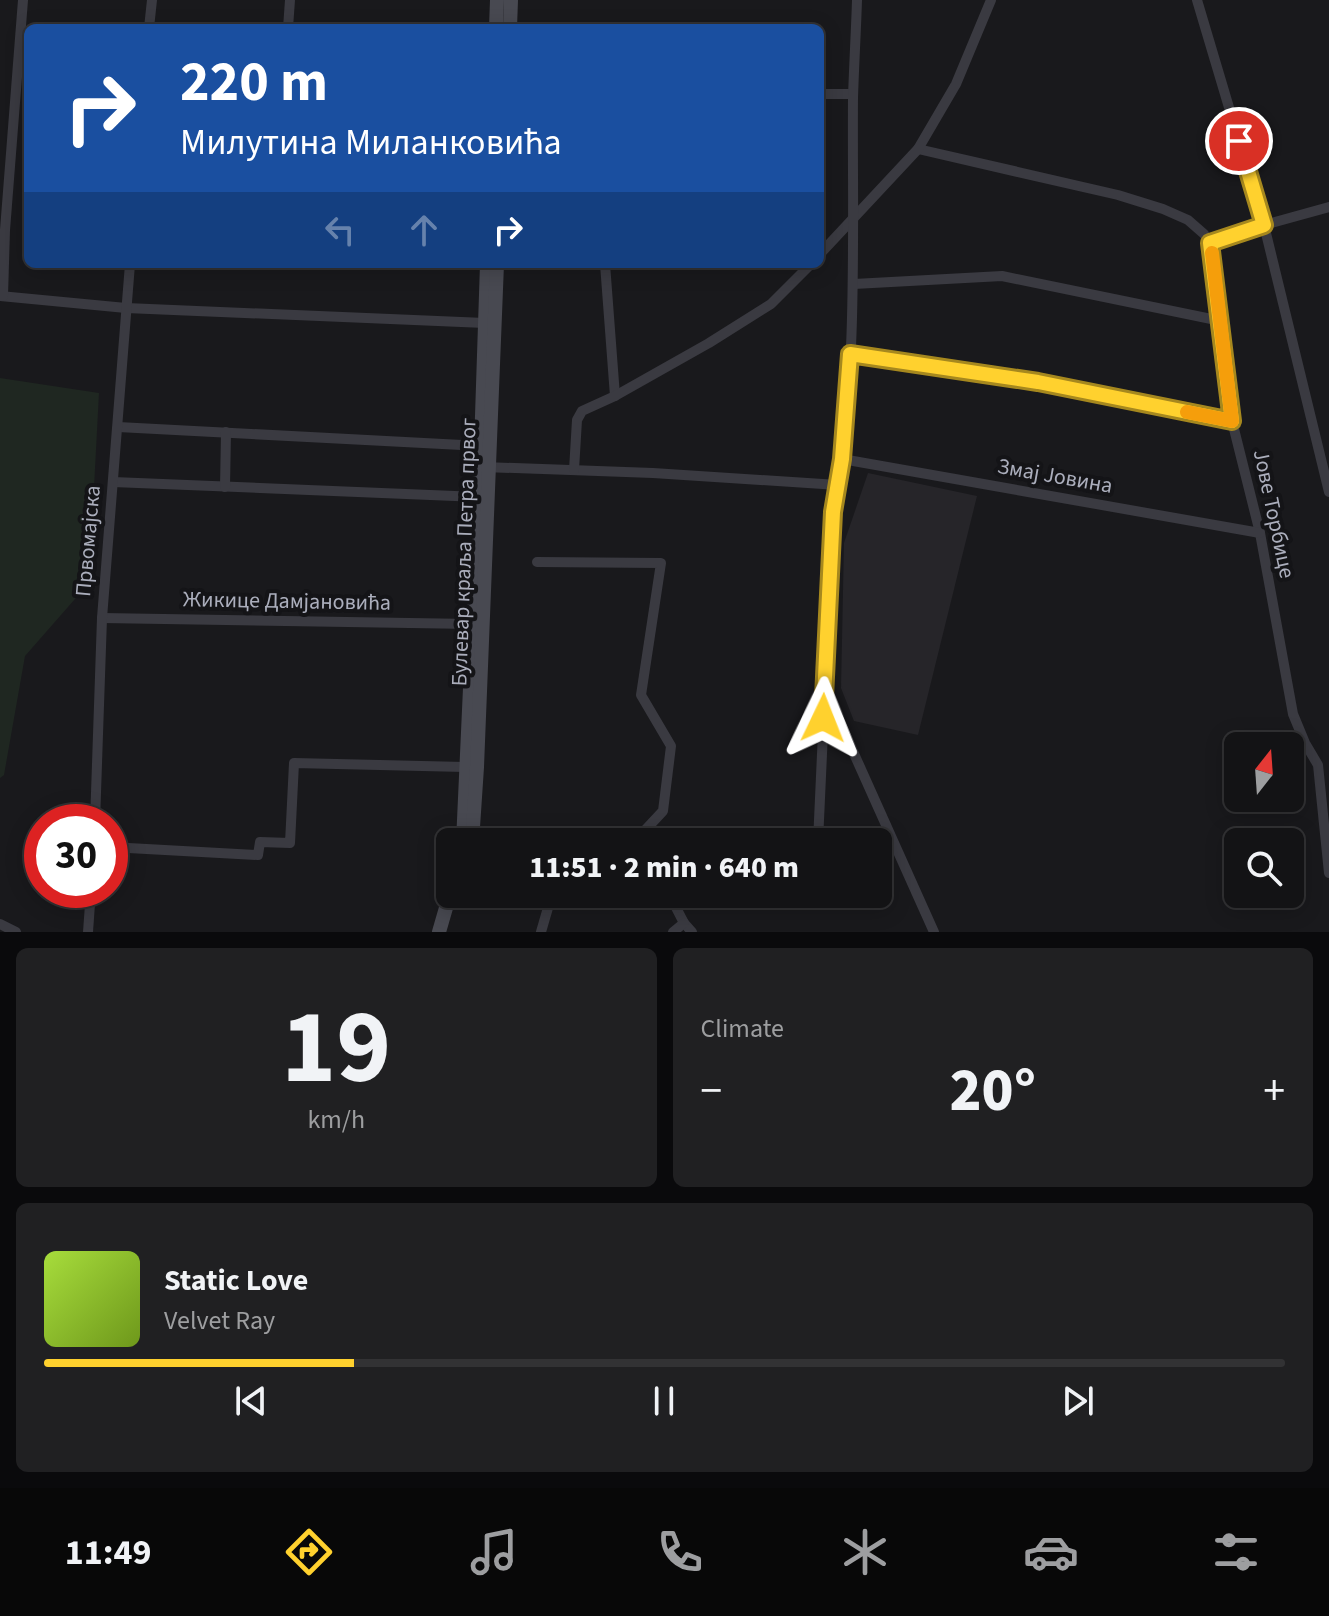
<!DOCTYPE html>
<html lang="en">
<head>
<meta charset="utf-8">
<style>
  :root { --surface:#131315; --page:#202022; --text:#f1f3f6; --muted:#9d9ea0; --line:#323234; --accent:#ffd12e }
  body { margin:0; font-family:"Source Sans 3",sans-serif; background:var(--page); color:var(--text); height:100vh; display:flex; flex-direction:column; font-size:30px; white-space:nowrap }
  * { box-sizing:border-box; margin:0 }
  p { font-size:26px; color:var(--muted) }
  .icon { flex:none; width:44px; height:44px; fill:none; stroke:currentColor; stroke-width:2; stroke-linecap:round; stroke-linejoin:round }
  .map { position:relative; height:932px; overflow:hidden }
  .side { display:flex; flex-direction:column; gap:16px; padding:16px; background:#0a0a0c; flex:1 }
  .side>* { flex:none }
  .top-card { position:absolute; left:24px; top:24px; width:800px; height:244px; border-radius:12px; box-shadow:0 4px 20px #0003,0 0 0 2px var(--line); background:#1a4fa0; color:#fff; overflow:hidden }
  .needle { width:52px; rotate:17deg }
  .controls { position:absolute; left:1224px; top:732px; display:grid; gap:16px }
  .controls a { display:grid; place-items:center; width:80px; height:80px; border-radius:12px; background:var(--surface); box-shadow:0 4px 20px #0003,0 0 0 2px var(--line); font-size:40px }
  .speed { position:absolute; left:24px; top:804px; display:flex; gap:16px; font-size:40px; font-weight:700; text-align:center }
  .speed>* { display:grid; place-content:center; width:104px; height:104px; border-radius:50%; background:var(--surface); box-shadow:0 4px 20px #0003,0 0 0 2px var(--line); line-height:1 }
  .speed .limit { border:12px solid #d22; background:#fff; color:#111 }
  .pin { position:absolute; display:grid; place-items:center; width:68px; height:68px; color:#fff; margin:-34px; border:4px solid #fff; border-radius:50%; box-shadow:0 2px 8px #0007 }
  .me { position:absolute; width:88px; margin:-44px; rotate:2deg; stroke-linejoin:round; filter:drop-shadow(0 0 6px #0008) }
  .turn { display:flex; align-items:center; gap:28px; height:168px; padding:0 24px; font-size:36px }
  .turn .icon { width:104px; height:104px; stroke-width:2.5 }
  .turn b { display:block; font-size:56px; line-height:68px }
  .lanes { display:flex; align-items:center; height:76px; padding:0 24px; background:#0003; justify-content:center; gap:40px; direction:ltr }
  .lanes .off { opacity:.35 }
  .big { font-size:60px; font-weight:800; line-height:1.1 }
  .side .tile { flex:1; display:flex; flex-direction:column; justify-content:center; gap:12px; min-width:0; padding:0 28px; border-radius:12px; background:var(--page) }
  .side .dial { align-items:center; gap:0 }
  .dial b { font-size:104px; line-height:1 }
  .song { display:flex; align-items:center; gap:24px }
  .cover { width:96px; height:96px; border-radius:12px; background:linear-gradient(135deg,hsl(80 70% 55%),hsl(80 70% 35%)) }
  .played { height:8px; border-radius:4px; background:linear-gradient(90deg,var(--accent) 25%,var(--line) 25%) }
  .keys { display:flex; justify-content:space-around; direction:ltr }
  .heat { display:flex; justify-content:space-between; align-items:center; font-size:44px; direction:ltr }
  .side .tiles { flex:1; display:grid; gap:16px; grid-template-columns:1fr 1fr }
  .tile:last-child { grid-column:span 2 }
  .trip { position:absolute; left:436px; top:828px; width:456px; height:80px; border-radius:12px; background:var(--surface); box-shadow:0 4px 20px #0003,0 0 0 2px var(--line); font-weight:800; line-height:80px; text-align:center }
  .tabs { display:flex; height:128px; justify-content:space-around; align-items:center; background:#080808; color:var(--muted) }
  .tabs .icon { width:56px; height:56px }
  .tabs .selected { color:var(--accent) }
  .tabs b { font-size:36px; color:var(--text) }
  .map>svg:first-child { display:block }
</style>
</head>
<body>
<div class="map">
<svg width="1329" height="932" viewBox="0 0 1329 932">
  <rect width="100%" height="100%" fill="#19191c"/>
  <path fill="#262529" d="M868,473l109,23 -59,239 -64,-14 -13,-33 3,-145z"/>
  <path fill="#1f2721" d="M0,378l99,15 -10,190 -64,73 -21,119 -4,3z"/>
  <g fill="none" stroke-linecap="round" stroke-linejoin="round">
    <g stroke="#3a3a41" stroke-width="10">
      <path d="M1197,0l67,225 65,267"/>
      <path d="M149,28l3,-28"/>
      <path d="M288,28l2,-28"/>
      <path d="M820,94h33"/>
      <path d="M918,149l200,46 45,14 25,11 16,14 6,9 22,178 28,112 33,181 12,29 13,22 11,108"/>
      <path d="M1210,243l54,-18 65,-18"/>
      <path d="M820,254l98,-105 38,-65 35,-84"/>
      <path d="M605,264l10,132"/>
      <path d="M854,284l148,-8 219,45"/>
      <path d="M0,296l126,12 359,15"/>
      <path d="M3,296l2,-66 18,-230"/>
      <path d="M850,354l188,28 194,39"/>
      <path d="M118,427l363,19"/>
      <path d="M842,459l418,74"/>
      <path d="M484,467l169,6 185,12"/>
      <path d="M574,470l3,-50 5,-9 33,-15 94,-53 62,-39 40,-40"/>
      <path d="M113,482l366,15"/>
      <path d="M225,487l1,-55"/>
      <path d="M537,562l124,1 -20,132 30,51 -8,65 -27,29"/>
      <path d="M102,618l370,6"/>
      <path d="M825,689l109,243"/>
      <path d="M95,822l7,-204 28,-354"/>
      <path d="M473,838c37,-2 136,-13 165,4"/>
      <path d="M818,842l15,-330c26,-136 19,-276 20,-414 1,-33 3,-66 4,-98"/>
      <path d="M110,847l148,8 2,-13 30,1 4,-80 171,4"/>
      <path d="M669,894l15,29 8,9"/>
      <path d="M0,924l16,8"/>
      <path d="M88,932l3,-42"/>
      <path d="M541,932l11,-38"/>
      <path d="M673,932l11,-9"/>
    </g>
    <g stroke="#484951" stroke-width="14">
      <path d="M496,28l1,-28"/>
      <path d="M510,28l1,-28"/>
      <path d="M463,842l18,-396 6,-182"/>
      <path d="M472,842l5,-75 20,-503"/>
      <path d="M439,932l11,-38"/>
    </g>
  </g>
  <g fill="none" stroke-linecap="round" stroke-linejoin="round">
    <g stroke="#a6881e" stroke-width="20">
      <path id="route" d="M823,718l10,-206 9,-53 8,-105 188,28 194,39 -22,-178 54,-18 -25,-84"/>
    </g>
    <use href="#route" stroke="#ffd12e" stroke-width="14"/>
    <path stroke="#f59e0b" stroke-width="14" d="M1187,412l45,9 -20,-168"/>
  </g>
  <g text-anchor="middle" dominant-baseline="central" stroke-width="8" stroke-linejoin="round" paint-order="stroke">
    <g font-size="22" fill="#abaebc" stroke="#141417">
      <text transform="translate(1055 476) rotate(10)">Змај Јовина</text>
      <text transform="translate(1274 514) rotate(78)">Јове Торбице</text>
      <text transform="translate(88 541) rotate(-85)">Првомајска</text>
      <text transform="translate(464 552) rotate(-88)">Булевар краља Петра првог</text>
      <text transform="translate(287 601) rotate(1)">Жикице Дамјановића</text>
    </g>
  </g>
</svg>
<div class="controls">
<a><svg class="needle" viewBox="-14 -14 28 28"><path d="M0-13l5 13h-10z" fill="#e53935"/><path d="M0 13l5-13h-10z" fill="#9d9ea0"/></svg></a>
<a><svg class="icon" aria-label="search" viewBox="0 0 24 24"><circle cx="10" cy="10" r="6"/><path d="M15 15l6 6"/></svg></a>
</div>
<div class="speed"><div class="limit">30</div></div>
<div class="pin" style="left:1239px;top:141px;background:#d93025"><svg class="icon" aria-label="arrive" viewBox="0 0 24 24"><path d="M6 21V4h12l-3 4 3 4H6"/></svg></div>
<svg class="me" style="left:823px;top:718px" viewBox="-20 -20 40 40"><path d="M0-17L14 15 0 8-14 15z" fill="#ffd12e" stroke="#fff" stroke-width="4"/></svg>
<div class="trip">11:51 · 2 min · 640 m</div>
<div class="top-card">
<div class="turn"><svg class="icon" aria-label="right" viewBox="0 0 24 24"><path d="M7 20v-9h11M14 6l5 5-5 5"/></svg><div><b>220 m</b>Милутина Миланковића</div></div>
<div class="lanes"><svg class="icon off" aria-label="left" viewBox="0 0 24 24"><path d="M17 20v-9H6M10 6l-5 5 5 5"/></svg><svg class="icon off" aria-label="ahead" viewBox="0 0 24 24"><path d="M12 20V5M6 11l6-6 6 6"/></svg><svg class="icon" aria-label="right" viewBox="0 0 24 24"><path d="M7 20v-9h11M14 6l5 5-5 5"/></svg></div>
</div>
</div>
<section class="side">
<div class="tiles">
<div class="tile dial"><b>19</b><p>km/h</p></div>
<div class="tile"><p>Climate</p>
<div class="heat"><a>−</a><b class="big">20°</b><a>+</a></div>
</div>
<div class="tile">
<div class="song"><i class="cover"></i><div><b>Static Love</b><p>Velvet Ray</p></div></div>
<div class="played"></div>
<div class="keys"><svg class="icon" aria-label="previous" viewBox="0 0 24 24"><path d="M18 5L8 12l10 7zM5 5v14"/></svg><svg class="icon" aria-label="pause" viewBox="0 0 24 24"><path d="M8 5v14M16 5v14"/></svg><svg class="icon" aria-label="next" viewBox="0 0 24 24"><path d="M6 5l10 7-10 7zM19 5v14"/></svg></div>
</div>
</div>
</section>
<nav class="tabs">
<b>11:49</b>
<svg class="icon selected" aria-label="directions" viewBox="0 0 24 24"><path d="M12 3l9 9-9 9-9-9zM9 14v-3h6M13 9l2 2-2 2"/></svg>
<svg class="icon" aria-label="music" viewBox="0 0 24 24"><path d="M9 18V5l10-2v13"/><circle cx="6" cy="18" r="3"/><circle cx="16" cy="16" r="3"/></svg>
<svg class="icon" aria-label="phone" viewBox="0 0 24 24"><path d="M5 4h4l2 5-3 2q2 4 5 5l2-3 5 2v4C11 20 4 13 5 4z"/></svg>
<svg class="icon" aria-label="climate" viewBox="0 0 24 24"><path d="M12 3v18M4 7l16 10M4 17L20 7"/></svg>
<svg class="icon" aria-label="car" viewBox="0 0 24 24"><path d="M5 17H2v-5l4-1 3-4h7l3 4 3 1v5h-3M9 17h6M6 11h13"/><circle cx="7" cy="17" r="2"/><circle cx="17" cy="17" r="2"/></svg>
<svg class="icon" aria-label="filters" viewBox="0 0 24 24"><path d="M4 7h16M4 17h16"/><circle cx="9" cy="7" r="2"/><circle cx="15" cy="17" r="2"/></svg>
</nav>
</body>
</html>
